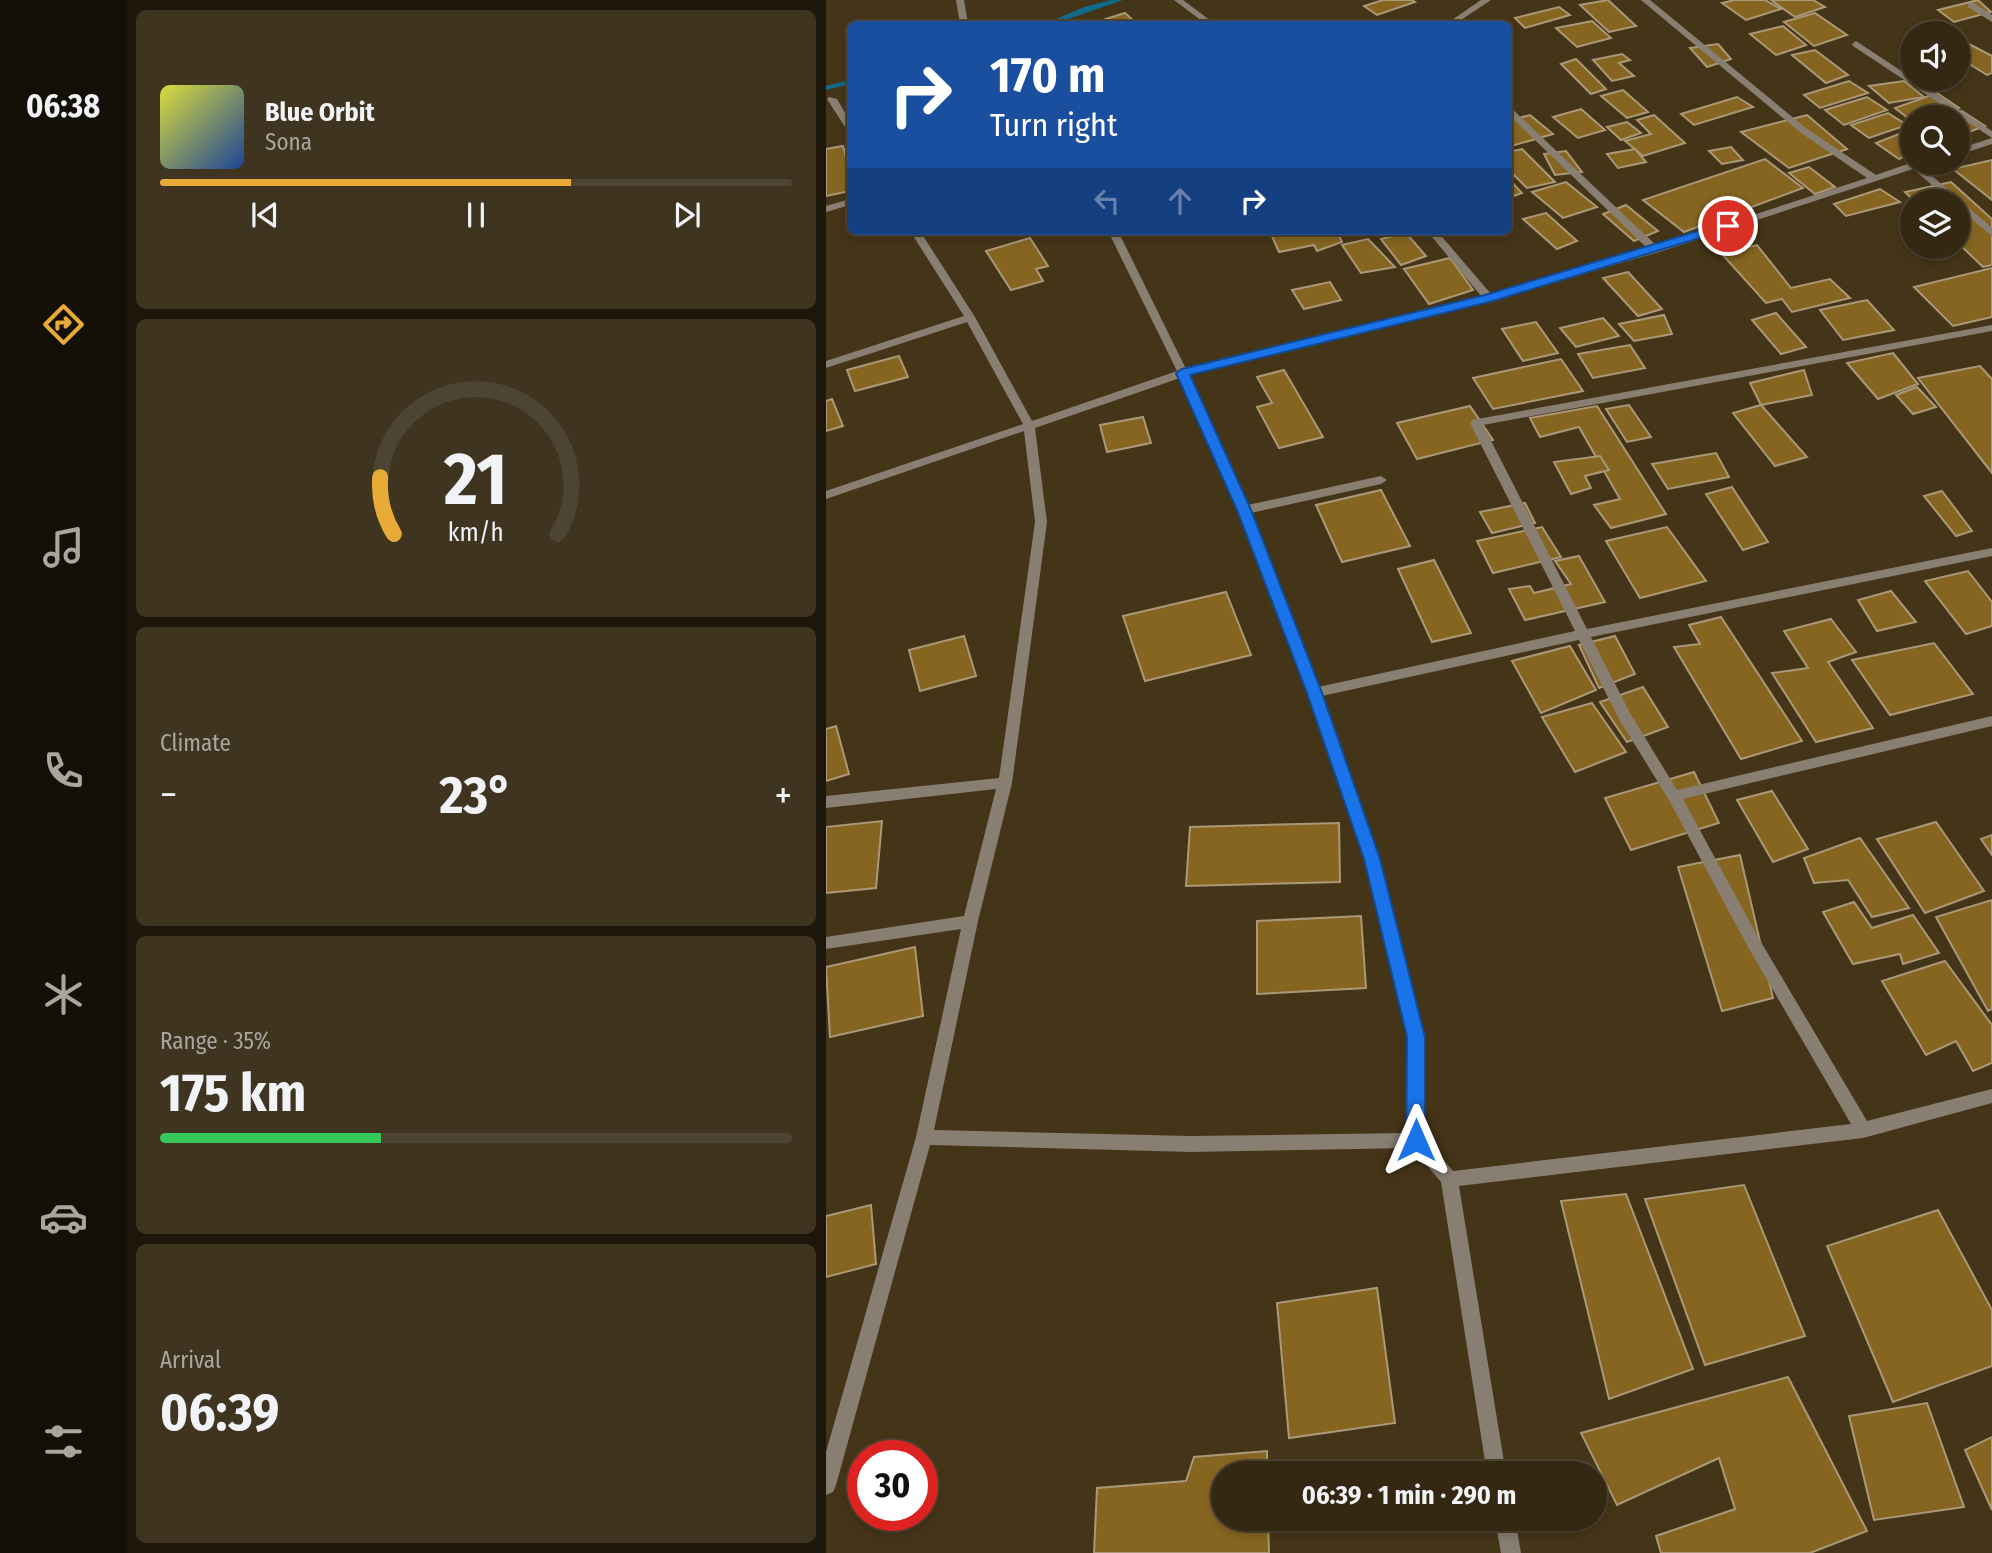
<!DOCTYPE html>
<html lang="en">
<head>
<meta charset="utf-8">
<style>
  :root { --surface:#342812; --page:#3f3420; --text:#f1f3f6; --muted:#a9a69f; --line:#4e4432; --accent:#e8ab37 }
  body { margin:0; font-family:"Fira Sans Condensed",sans-serif; background:var(--page); color:var(--text); height:100vh; display:flex; flex-direction:column; font-size:26px; white-space:nowrap }
  * { box-sizing:border-box; margin:0 }
  p { font-size:23px; color:var(--muted) }
  .icon { flex:none; width:38px; height:38px; fill:none; stroke:currentColor; stroke-width:2; stroke-linecap:round; stroke-linejoin:round }
  .map { position:relative; flex:1; overflow:hidden }
  .details { display:flex; flex-direction:column; gap:10px; padding:10px; background:#1d160a; width:700px }
  .details>* { flex:none }
  .hud { position:absolute; left:21px; top:21px; width:665px; height:214px; border-radius:10px; box-shadow:0 4px 10px #0003,0 0 0 2px var(--line); background:#1a4fa0; color:#fff; overflow:hidden }
  .controls { position:absolute; left:1074px; top:21px; display:grid; gap:14px }
  .controls a { display:grid; place-items:center; width:70px; height:70px; border-radius:50%; background:var(--surface); box-shadow:0 4px 10px #0003,0 0 0 2px var(--line); font-size:35px }
  .speed { position:absolute; left:21px; top:1440px; display:flex; gap:14px; font-size:35px; font-weight:700; text-align:center }
  .speed>* { display:grid; place-content:center; width:91px; height:91px; border-radius:50%; background:var(--surface); box-shadow:0 4px 10px #0003,0 0 0 2px var(--line); line-height:1 }
  .speed .limit { border:10px solid #d22; background:#fff; color:#111 }
  .pin { position:absolute; display:grid; place-items:center; width:60px; height:60px; color:#fff; margin:-30px; border:4px solid #fff; border-radius:50%; box-shadow:0 2px 7px #0007 }
  .me { position:absolute; width:77px; margin:-38px; rotate:0deg; stroke-linejoin:round; filter:drop-shadow(0 0 5px #0008) }
  .turn { display:flex; align-items:center; gap:24px; height:147px; padding:0 28px; font-size:32px }
  .turn .icon { width:91px; height:91px; stroke-width:2.5 }
  .turn b { display:block; font-size:49px; line-height:60px }
  .lanes { display:flex; align-items:center; height:66px; padding:0 28px; background:#0003; justify-content:center; gap:35px; direction:ltr }
  .lanes .off { opacity:.35 }
  .big { font-size:52px; font-weight:700; line-height:1.1 }
  .details .card { flex:1; display:flex; flex-direction:column; justify-content:center; gap:10px; min-width:0; padding:0 24px; border-radius:10px; background:var(--page) }
  .details .dial { align-items:center; gap:0 }
  .dial svg { height:182px; overflow:visible; fill:none; stroke:var(--line); stroke-width:7; stroke-linecap:round; text-anchor:middle }
  .dial text { fill:var(--text); stroke:none }
  .song { display:flex; align-items:center; gap:21px }
  .cover { width:84px; height:84px; border-radius:10px; background:linear-gradient(135deg,hsl(60 70% 55%),hsl(220 70% 35%)) }
  .played { height:7px; border-radius:4px; background:linear-gradient(90deg,var(--accent) 65%,var(--line) 65%) }
  .keys { display:flex; justify-content:space-around; direction:ltr }
  .heat { display:flex; justify-content:space-between; align-items:center; font-size:38px; direction:ltr }
  .charge { height:10px; border-radius:5px; background:linear-gradient(90deg,#34c759 35%,var(--line) 0) }
  .trip { position:absolute; left:385px; top:1461px; width:396px; height:70px; border-radius:35px; background:var(--surface); box-shadow:0 4px 10px #0003,0 0 0 2px var(--line); font-weight:700; line-height:70px; text-align:center }
  main { display:flex; flex:1; min-height:0 }
  .dock { display:flex; flex-direction:column; width:126px; justify-content:space-around; align-items:center; background:#151007; color:var(--muted) }
  .dock .icon { width:49px; height:49px }
  .dock .active { color:var(--accent) }
  .dock b { font-size:32px; color:var(--text) }
  .map>svg:first-child { display:block }
</style>
</head>
<body>
<main>
<nav class="dock">
<b>06:38</b>
<svg class="icon active" aria-label="directions" viewBox="0 0 24 24"><path d="M12 3l9 9-9 9-9-9zM9 14v-3h6M13 9l2 2-2 2"/></svg>
<svg class="icon" aria-label="music" viewBox="0 0 24 24"><path d="M9 18V5l10-2v13"/><circle cx="6" cy="18" r="3"/><circle cx="16" cy="16" r="3"/></svg>
<svg class="icon" aria-label="phone" viewBox="0 0 24 24"><path d="M5 4h4l2 5-3 2q2 4 5 5l2-3 5 2v4C11 20 4 13 5 4z"/></svg>
<svg class="icon" aria-label="climate" viewBox="0 0 24 24"><path d="M12 3v18M4 7l16 10M4 17L20 7"/></svg>
<svg class="icon" aria-label="car" viewBox="0 0 24 24"><path d="M5 17H2v-5l4-1 3-4h7l3 4 3 1v5h-3M9 17h6M6 11h13"/><circle cx="7" cy="17" r="2"/><circle cx="17" cy="17" r="2"/></svg>
<svg class="icon" aria-label="filters" viewBox="0 0 24 24"><path d="M4 7h16M4 17h16"/><circle cx="9" cy="7" r="2"/><circle cx="15" cy="17" r="2"/></svg>
</nav>
<section class="details">
<div class="card">
<div class="song"><i class="cover"></i><div><b>Blue Orbit</b><p>Sona</p></div></div>
<div class="played"></div>
<div class="keys"><svg class="icon" aria-label="previous" viewBox="0 0 24 24"><path d="M18 5L8 12l10 7zM5 5v14"/></svg><svg class="icon" aria-label="pause" viewBox="0 0 24 24"><path d="M8 5v14M16 5v14"/></svg><svg class="icon" aria-label="next" viewBox="0 0 24 24"><path d="M6 5l10 7-10 7zM19 5v14"/></svg></div>
</div>
<div class="card dial"><svg viewBox="0 0 100 80">
<path d="M14 69A42 42 0 1 1 86 69"/>
<path d="M14 69A42 42 0 0 1 8 44" stroke="#e8ab37"/>
<text x="50" y="56" font-size="32" font-weight="700">21</text>
<text x="50" y="72" font-size="11">km/h</text>
</svg></div>
<div class="card"><p>Climate</p>
<div class="heat"><a>−</a><b class="big">23°</b><a>+</a></div>
</div>
<div class="card"><p>Range · 35%</p><b class="big">175 km</b><div class="charge"></div></div>
<div class="card"><p>Arrival</p><b class="big">06:39</b></div>
</section>
<div class="map">
<svg width="1166" height="1553" viewBox="0 0 1166 1553">
  <rect width="100%" height="100%" fill="#453518"/>
  <g fill="none" stroke-linecap="round" stroke-linejoin="round">
    <g fill="#11698b" fill-rule="evenodd">
      <path d="M285,0h12l-69,24h-9l39,-17z"/>
      <path d="M24,80v4l-24,6v-4z"/>
    </g>
  </g>
  <g fill="#866521" stroke="#aa9878" stroke-width="2">
    <path d="M557,0h29l3,2 -38,13 -13,-9z"/>
    <path d="M782,0l28,26 -27,6 -29,-27z"/>
    <path d="M909,0h30l16,9 -35,11 -24,-17z"/>
    <path d="M945,0h42l12,7 -30,10z"/>
    <path d="M1152,0l13,12 -37,10 -16,-12z"/>
    <path d="M733,7l11,8 -45,13 -10,-10z"/>
    <path d="M299,13l12,11h-25l-6,-5z"/>
    <path d="M989,13l32,22 -33,11 -30,-24z"/>
    <path d="M766,21l19,17 -34,9 -21,-19z"/>
    <path d="M957,26l23,19 -30,10 -26,-21z"/>
    <path d="M1139,42l27,14v17l-5,2 -29,-18v-13z"/>
    <path d="M892,44l13,15 -24,8 -17,-19z"/>
    <path d="M989,50l33,25 -22,8 -34,-28z"/>
    <path d="M796,54l8,6 -11,3 15,13 -22,5 -19,-21z"/>
    <path d="M750,59l30,30 -15,5 -30,-30z"/>
    <path d="M1023,81l19,12 -48,15 -16,-13z"/>
    <path d="M1078,81l20,16 -35,6 -20,-17z"/>
    <path d="M797,90l25,22 -21,6 -26,-22z"/>
    <path d="M1111,93l22,15 -29,9h-17v5l-18,-14z"/>
    <path d="M911,97l16,10 -59,18 -13,-11z"/>
    <path d="M1041,97l20,13 -43,15 -19,-15z"/>
    <path d="M755,109l24,21 -27,8 -25,-21z"/>
    <path d="M1136,111l23,15 -27,10v-19h-16z"/>
    <path d="M1062,113l19,12 -38,13 -18,-13z"/>
    <path d="M704,115l23,19 -45,13v-26z"/>
    <path d="M828,115l31,28 -42,13 -18,-15 26,-7 -14,-14z"/>
    <path d="M981,115l40,34 -58,19 -48,-36z"/>
    <path d="M801,122l14,11 -20,7 -14,-13z"/>
    <path d="M1083,130l4,2v20l-14,7 -23,-16z"/>
    <path d="M17,146l7,26v19l-24,5v-47z"/>
    <path d="M905,147l12,13 -21,4 -13,-13z"/>
    <path d="M696,149l33,33 -28,6 -19,-19v-17z"/>
    <path d="M809,149l11,13 -28,6 -11,-14z"/>
    <path d="M740,151l16,21 -27,3 -11,-21z"/>
    <path d="M939,159l38,29 -119,44 -41,-32z"/>
    <path d="M1166,160v40l-39,-31z"/>
    <path d="M983,167l26,20 -20,7 -26,-21z"/>
    <path d="M682,178l14,15 -14,5z"/>
    <path d="M740,182l31,25 -34,11 -31,-26z"/>
    <path d="M1125,182l41,37v46l-9,2 -25,-24v-42h-44l-9,-9z"/>
    <path d="M1054,189l20,13 -54,14 -12,-12z"/>
    <path d="M800,205l32,26 -24,10 -31,-27z"/>
    <path d="M720,213l31,28 -20,8 -34,-30z"/>
    <path d="M462,231h49l5,11 -25,9 -3,-6 -35,7 -8,-18z"/>
    <path d="M580,233l20,23 -25,9 -20,-26z"/>
    <path d="M204,238l18,28 -12,3 7,12 -32,9 -25,-39z"/>
    <path d="M542,239l27,28 -34,6 -19,-28z"/>
    <path d="M931,245l34,43 39,-9 20,19 -58,14 -10,-13 -16,4 -45,-50z"/>
    <path d="M624,258l23,32 -44,14 -25,-35z"/>
    <path d="M1166,268v49l-39,9 -39,-39z"/>
    <path d="M802,272l34,37 -24,7 -35,-38z"/>
    <path d="M504,282l11,18 -37,9 -12,-19z"/>
    <path d="M1041,300l27,30 -51,10 -23,-30z"/>
    <path d="M950,313l30,34 -25,7 -29,-34z"/>
    <path d="M838,315l8,19 -38,7 -15,-17z"/>
    <path d="M777,318l16,18 -43,11 -16,-19z"/>
    <path d="M710,322l22,31 -35,8 -21,-32z"/>
    <path d="M804,345l15,23 -52,10 -15,-24z"/>
    <path d="M1067,353l25,31 -40,15 -31,-36z"/>
    <path d="M73,356l9,21 -53,14 -8,-21z"/>
    <path d="M735,359l22,32 -90,18 -20,-31z"/>
    <path d="M1154,366l12,13v94l-74,-95z"/>
    <path d="M458,370l39,67 -44,11 -22,-41 15,-4 -15,-26z"/>
    <path d="M978,370l8,25 -51,10 -11,-22z"/>
    <path d="M1091,387l19,20 -23,7 -17,-19z"/>
    <path d="M6,399l11,27 -17,5v-30z"/>
    <path d="M803,405l22,32 -24,5 -21,-33z"/>
    <path d="M935,405l46,52 -32,9 -42,-53z"/>
    <path d="M644,406l23,34 -76,19 -20,-36z"/>
    <path d="M771,406l69,108 -55,14 -17,-23 26,-6 -41,-72 -39,10 -10,-19z"/>
    <path d="M317,417l8,26 -44,9 -7,-27z"/>
    <path d="M890,453l13,24 -61,12 -16,-25z"/>
    <path d="M774,456l9,14 -24,6 6,12 -20,6 -17,-32z"/>
    <path d="M906,487l36,55 -25,8 -37,-56z"/>
    <path d="M555,490l29,56 -68,16 -26,-57z"/>
    <path d="M1116,491l30,40 -16,5 -32,-40z"/>
    <path d="M699,503l10,20 -43,10 -12,-21z"/>
    <path d="M716,527l19,30 -68,16 -16,-32z"/>
    <path d="M841,527l39,54 -66,17 -34,-57z"/>
    <path d="M753,556l26,46 -80,18 -16,-31 21,-3 4,7 37,-9 -16,-23z"/>
    <path d="M608,560l37,73 -39,9 -34,-73z"/>
    <path d="M1142,571l24,31v24l-26,8 -41,-53z"/>
    <path d="M1065,591l25,31 -39,9 -19,-31z"/>
    <path d="M400,592l25,63 -106,26 -22,-65z"/>
    <path d="M895,617l81,124 -61,18 -67,-112 26,-3 -11,-19z"/>
    <path d="M1005,619l25,33 -28,10 45,66 -57,14 -44,-69 36,-5 -24,-37z"/>
    <path d="M138,636l12,40 -56,15 -11,-41z"/>
    <path d="M789,636l20,38 -36,14 -20,-43z"/>
    <path d="M1108,643l39,51 -83,21 -38,-55z"/>
    <path d="M744,646l26,44 -55,23 -29,-52z"/>
    <path d="M817,687l25,40 -41,15 -27,-40z"/>
    <path d="M766,703l34,49 -51,20 -33,-55z"/>
    <path d="M10,726l13,48 -23,7v-52z"/>
    <path d="M868,772l25,51 -88,27 -26,-52z"/>
    <path d="M946,791l36,58 -35,13 -36,-62z"/>
    <path d="M56,821l-6,67 -50,5v-66z"/>
    <path d="M1110,822l48,69 -59,22 -48,-74z"/>
    <path d="M513,823l1,59 -154,4 4,-59z"/>
    <path d="M1166,835v20l-11,-16z"/>
    <path d="M1034,838l49,70 -37,9 -24,-37 -34,3 -10,-25z"/>
    <path d="M914,855l33,143 -51,13 -44,-144z"/>
    <path d="M1166,900v109l-4,2 -52,-94z"/>
    <path d="M1028,902l18,26 41,-13 26,38 -36,11 -3,-10 -47,10 -30,-52z"/>
    <path d="M535,916l5,72 -109,6v-73z"/>
    <path d="M89,947l8,69 -93,21 -4,-70z"/>
    <path d="M1119,961l47,64v38l-19,8 -17,-30 -30,14 -44,-74z"/>
    <path d="M918,1185l61,151 -100,29 -60,-166z"/>
    <path d="M800,1194l67,175 -84,30 -48,-198z"/>
    <path d="M45,1205l5,59 -50,13v-61z"/>
    <path d="M1112,1210l54,100v56l-99,36 -66,-156z"/>
    <path d="M551,1288l18,135 -106,15 -12,-135z"/>
    <path d="M962,1377l79,154 -57,22h-149l-5,-17 79,-27 -16,-51 -102,47 -36,-72z"/>
    <path d="M1101,1403l37,104 -90,13 -25,-104z"/>
    <path d="M1166,1437v73l-27,-60z"/>
    <path d="M441,1451v23h-44v45h45l1,34h-175l3,-65 89,-7 8,-24z"/>
  </g>
  <g fill="none" stroke-linecap="round" stroke-linejoin="round">
    <g fill="#887f72" fill-rule="evenodd">
      <path d="M130,0h8l4,24h-8z"/>
      <path d="M348,0h9l32,24h-9z"/>
      <path d="M655,0h10l-36,24h-9z"/>
      <path d="M815,0h9l157,129 69,46 37,-13 15,1 -6,4 70,61v8l-34,-28v-7h-7l-38,-32 -254,83 -166,48 -304,75 59,130 133,-29 6,4 -6,4 -130,29 67,174 257,-56 -105,-208 2,-3 520,-95v6l-509,94 104,204 405,-81v8l-401,81 39,76 47,77 315,-74v10l-309,73 75,138 109,184 125,-32v14l-129,35 -404,48 47,288h-19l-46,-292 -29,-34 -221,4 -261,-7 -94,340 -3,7 -7,3v-43l90,-315 45,-208 -135,20v-12l138,-21 32,-127 -170,19v-12l173,-18 36,-256 -11,-91 -198,68v-8l197,-67 -56,-102 -141,46v-7l138,-45 -54,-85h10l55,86 57,104 145,-50 -69,-140h10l68,138 296,-72 -55,-66h10l54,63 157,-45 -140,-135v-9l149,141 210,-68 -66,-45zM354,378l58,132 69,183 58,166 43,178v96l-217,3 -257,-6 44,-209 34,-138 35,-261 -12,-94zM753,640l40,79 50,81 79,147 103,177 -398,47 -29,-34v-100l-45,-178 -57,-163z"/>
      <path d="M1142,3h6l18,12v7l-24,-15z"/>
      <path d="M1030,41l136,90v7l-139,-92 -1,-2z"/>
      <path d="M3,97l8,2 13,22v10l-3,-1 -20,-31z"/>
      <path d="M1166,138v6l-34,11v-6z"/>
      <path d="M24,199v6l-24,7v-6z"/>
      <path d="M669,1519h20l6,34h-20z"/>
    </g>
  </g>
  <path fill="#1a73e8" stroke="#114b97" stroke-width="2" d="M902,222l6,4 -2,2 -239,73 -303,74 61,135 71,183 58,166 45,178v103l-3,7 -6,2 -7,-2 -3,-7 1,-103 -43,-178 -57,-166 -70,-183 -61,-137 6,-4 303,-74z"/>
</svg>
<div class="controls">
<a><svg class="icon" aria-label="sound" viewBox="0 0 24 24"><path d="M4 9h4l5-4v14l-5-4H4zM17 9q2 3 0 6"/></svg></a>
<a><svg class="icon" aria-label="search" viewBox="0 0 24 24"><circle cx="10" cy="10" r="6"/><path d="M15 15l6 6"/></svg></a>
<a><svg class="icon" aria-label="layers" viewBox="0 0 24 24"><path d="M12 4l9 5-9 5-9-5zM3 14l9 5 9-5"/></svg></a>
</div>
<div class="speed"><div class="limit">30</div></div>
<div class="pin" style="left:902px;top:226px;background:#d93025"><svg class="icon" aria-label="arrive" viewBox="0 0 24 24"><path d="M6 21V4h12l-3 4 3 4H6"/></svg></div>
<svg class="me" style="left:590px;top:1140px" viewBox="-20 -20 40 40"><path d="M0-17L14 15 0 8-14 15z" fill="#1a73e8" stroke="#fff" stroke-width="4"/></svg>
<div class="trip">06:39 · 1 min · 290 m</div>
<div class="hud">
<div class="turn"><svg class="icon" aria-label="right" viewBox="0 0 24 24"><path d="M7 20v-9h11M14 6l5 5-5 5"/></svg><div><b>170 m</b>Turn right</div></div>
<div class="lanes"><svg class="icon off" aria-label="left" viewBox="0 0 24 24"><path d="M17 20v-9H6M10 6l-5 5 5 5"/></svg><svg class="icon off" aria-label="ahead" viewBox="0 0 24 24"><path d="M12 20V5M6 11l6-6 6 6"/></svg><svg class="icon" aria-label="right" viewBox="0 0 24 24"><path d="M7 20v-9h11M14 6l5 5-5 5"/></svg></div>
</div>
</div>
</main>
</body>
</html>
